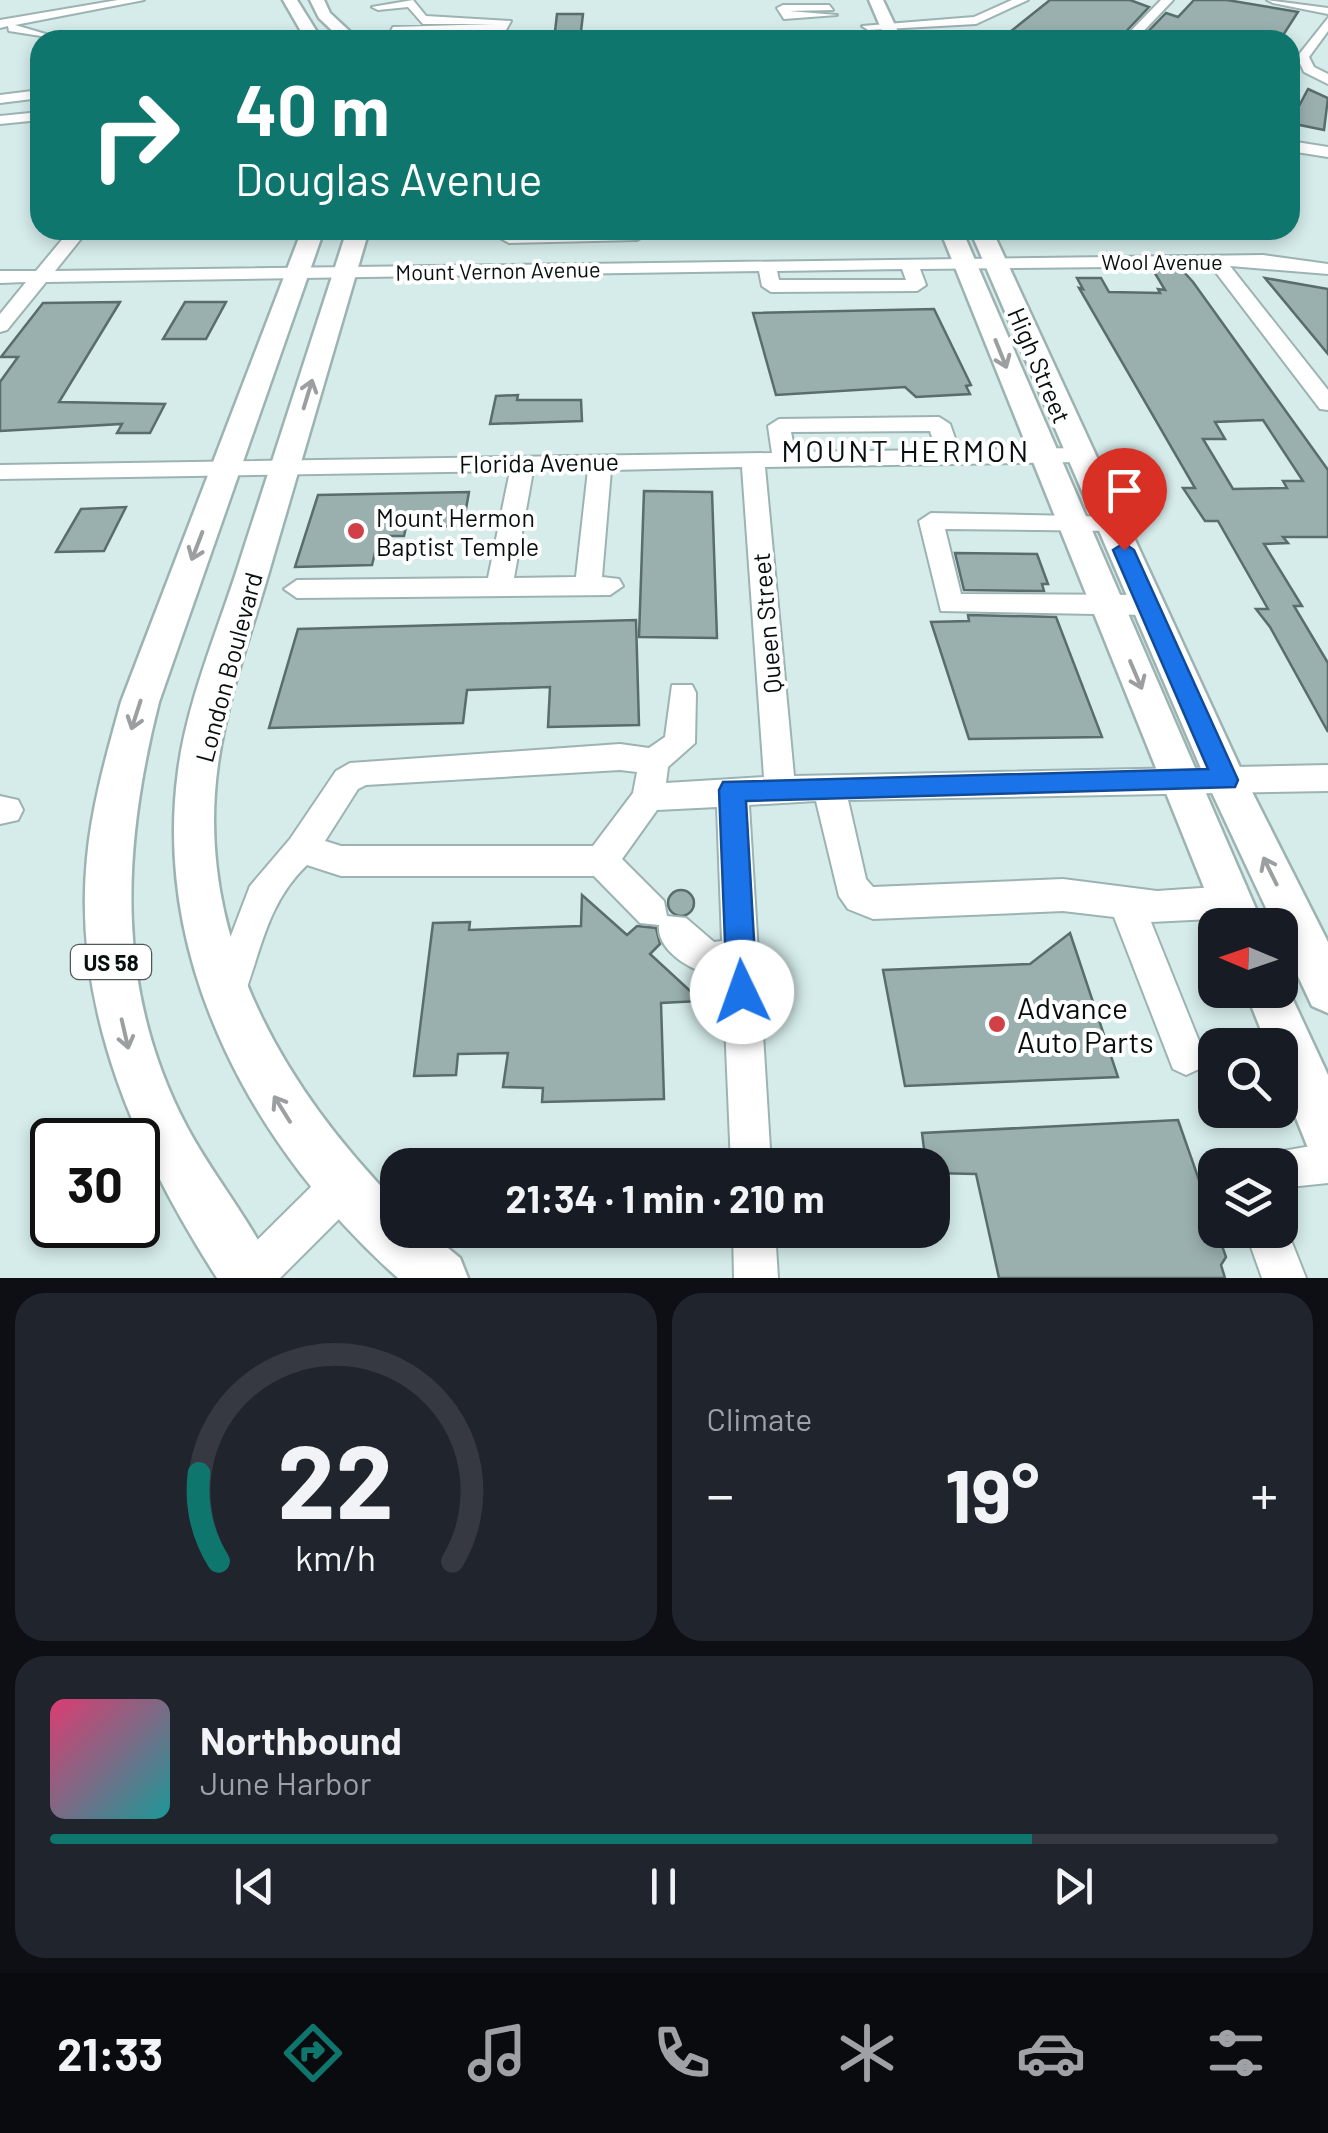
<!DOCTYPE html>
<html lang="en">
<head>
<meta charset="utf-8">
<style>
  :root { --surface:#171b24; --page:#20242c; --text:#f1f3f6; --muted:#9ea1a6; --line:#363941; --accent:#0f766e }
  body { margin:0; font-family:Barlow,sans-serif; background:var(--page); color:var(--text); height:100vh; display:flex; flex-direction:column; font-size:38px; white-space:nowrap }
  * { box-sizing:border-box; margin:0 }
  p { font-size:32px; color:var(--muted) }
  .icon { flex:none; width:55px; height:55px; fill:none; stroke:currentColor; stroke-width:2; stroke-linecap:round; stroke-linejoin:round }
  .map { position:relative; height:1278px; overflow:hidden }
  .details { display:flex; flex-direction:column; gap:15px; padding:15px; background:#0d0f14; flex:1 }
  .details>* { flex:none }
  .banner { position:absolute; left:30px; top:30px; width:1270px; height:210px; border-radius:30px; box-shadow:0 5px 15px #0003; background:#0f766e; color:#fff; overflow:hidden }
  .needle { width:65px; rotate:272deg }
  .buttons { position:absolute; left:1198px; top:908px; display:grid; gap:20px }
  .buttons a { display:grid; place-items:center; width:100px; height:100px; border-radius:20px; background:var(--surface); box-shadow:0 5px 15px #0003; font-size:50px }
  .speed { position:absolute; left:30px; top:1118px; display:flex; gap:20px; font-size:50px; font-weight:700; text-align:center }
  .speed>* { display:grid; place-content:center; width:130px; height:130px; border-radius:50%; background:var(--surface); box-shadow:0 5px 15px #0003; line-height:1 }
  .speed .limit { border:5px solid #111; border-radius:15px; background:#fff; color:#111 }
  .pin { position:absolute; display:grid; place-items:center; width:85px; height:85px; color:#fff; margin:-102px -42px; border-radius:50% 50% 50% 0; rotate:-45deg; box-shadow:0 0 10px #0007 }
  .pin .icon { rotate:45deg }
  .me { position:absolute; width:110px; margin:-55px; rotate:357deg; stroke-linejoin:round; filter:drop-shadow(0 0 8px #0008) }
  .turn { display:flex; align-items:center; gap:35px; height:210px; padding:0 40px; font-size:45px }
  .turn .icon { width:130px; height:130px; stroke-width:2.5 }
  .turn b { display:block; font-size:70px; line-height:85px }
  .big { font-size:75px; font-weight:700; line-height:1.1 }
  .details .widget { flex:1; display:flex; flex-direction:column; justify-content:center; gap:15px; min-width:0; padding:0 35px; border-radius:30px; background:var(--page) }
  .details .dial { align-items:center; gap:0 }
  .dial svg { height:260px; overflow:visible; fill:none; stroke:var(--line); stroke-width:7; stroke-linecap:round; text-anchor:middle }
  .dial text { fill:var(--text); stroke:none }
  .song { display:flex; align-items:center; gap:30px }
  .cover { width:120px; height:120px; border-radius:15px; background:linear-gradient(135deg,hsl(340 70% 55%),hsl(180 70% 35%)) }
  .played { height:10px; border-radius:5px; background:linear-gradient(90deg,var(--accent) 80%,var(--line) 80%) }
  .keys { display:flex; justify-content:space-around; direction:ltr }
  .heat { display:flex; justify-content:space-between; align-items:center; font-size:55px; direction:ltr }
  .details .tiles { flex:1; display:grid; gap:15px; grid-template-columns:1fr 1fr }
  .widget:last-child { grid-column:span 2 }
  .trip { position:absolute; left:380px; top:1148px; width:570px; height:100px; border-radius:30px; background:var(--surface); box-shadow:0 5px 15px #0003; font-weight:700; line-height:100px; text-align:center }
  .menu { display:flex; height:160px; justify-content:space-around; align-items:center; background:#090b0e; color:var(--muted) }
  .menu .icon { width:70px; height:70px }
  .menu .active { color:var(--accent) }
  .menu b { font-size:45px; color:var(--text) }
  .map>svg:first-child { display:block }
</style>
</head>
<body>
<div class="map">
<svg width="1328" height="1278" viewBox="0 0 1328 1278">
  <rect width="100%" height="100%" fill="#d5eceb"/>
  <g fill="#9ab0af" stroke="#586d6c" stroke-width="2.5" fill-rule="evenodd">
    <path d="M1050,0h80l19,7 -31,33h-118z"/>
    <path d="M1194,0h33l71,12 -18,28h-140l26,-27 12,4z"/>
    <path d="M557,14h26l-3,26h-26z"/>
    <path d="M1308,89l20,9 -4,32 -34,-7z"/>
    <path d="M1153,270h29l11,12 135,188v67h-45l5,6 -24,1 38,62h-8l34,57v69l-58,-105 -14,-18h12l-50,-88h-13l-22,-33h12l-116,-200 4,1 -6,-11h24l8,14 51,1 -2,-4 7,1zM1263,420l40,61h-20l4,7 -54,1 -30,-50h22l-10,-17z"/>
    <path d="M1265,278l63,11v65z"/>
    <path d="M120,302l-61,100 106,2 -15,29h-33l5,-9 -122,7v-49l18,-25h-17l42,-54z"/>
    <path d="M185,302h41l-20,37h-43z"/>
    <path d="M934,309l37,76 -5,1 4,8 -54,3 -11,-10 -129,8 -23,-82z"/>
    <path d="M518,395l-1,5h64l1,21 -92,3 6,-28z"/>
    <path d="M644,491l68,1 5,146 -78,-1z"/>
    <path d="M469,492l-6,34 -57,1 -2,9h-25l-7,29 -77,2 23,-72z"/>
    <path d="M126,507l-22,44 -48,1 25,-43z"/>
    <path d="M955,553l82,1 11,30h-6l2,7 -80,-1z"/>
    <path d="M968,615l88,2 46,120 -133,2 -38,-117 38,-1z"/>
    <path d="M636,620l3,105 -91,2 2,-40 -83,3 -4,33 -194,5 29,-99z"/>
    <circle cx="681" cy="903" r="13"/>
    <path d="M582,895l45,40 10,-9 19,2 4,16 -10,10 51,47 -40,2 3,96 -122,3 1,-14 -40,-1 5,-34 -50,1 -2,21 -42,1 19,-153 37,-1 -1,8 112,-4z"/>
    <path d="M1070,933l48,144 -213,9 -22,-116 147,-6z"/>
    <path d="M1178,1120l48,137 -5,8 4,13h-226l-23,-104 -44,-1v-8h-6l-4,-32z"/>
  </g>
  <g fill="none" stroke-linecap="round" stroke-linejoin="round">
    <g stroke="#9cb3b2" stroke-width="4">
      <g id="minor">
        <path d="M118,0h26l-129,25 51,15 -57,-9 -1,-5 -8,2v-8z"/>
        <path d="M413,0l13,16 85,5 -5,9 -117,4 4,-7 102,-3h-72l-15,-17 -30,3 -6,-3z"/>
        <path d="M1012,0h16l-52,24 -108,6 -6,-4 112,-9z"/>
        <path d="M1161,0h12l-38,40h-13z"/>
        <path d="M1267,0l61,8v6l-55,-11z"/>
        <path d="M783,5h46l4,5 -44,1 48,4 -53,4 -7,-11z"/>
        <path d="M1328,18v13l-19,26 5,10 14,7v10l-24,-12 -7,-15z"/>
        <path d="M191,36l25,4h-31z"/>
        <path d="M40,90v8l-40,5v-8z"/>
        <path d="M40,112v8l-40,4v-8z"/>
        <path d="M1290,141l38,6v10l-38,-6z"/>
        <path d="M70,230h18l-33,41 1208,-16 65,9v10l-98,-8 98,124v20l-8,-1 -109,-143 -291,3 6,16 -9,6 -146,1 -9,-6 -3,-15 -713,11 -39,48 -7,2v-18l26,-32 -26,1v-12h36zM902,269l4,11h-127l-2,-9z"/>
        <path d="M643,231l3,4 -9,5 -128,3 -9,-5 9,-5z"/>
        <path d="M939,417l11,7 9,26 120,-2 11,7 -11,7 -314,5 29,309 534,-11v26l-480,9 18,79 7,8 190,-8 94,12 74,-5 12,5 5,11 -5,11 -12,5 -80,4 54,134 -6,13 -13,6 -13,-6 -59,-152 -51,-6 -190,8 -25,-10 -9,-13 -23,-95 -67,4 22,360h-40l-8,-189c-24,0 -67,-23 -64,-51l-19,-2 -46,-47h-253l-34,-11c-42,40 -46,90 -67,141l-13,5 -13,-5 -5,-13 41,-107 40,-47 46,-68 14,-8 270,-19 29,4 16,-11 7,-52h20l4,8 -1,50 -27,24 -2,16 98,-6 -22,-310 -131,3 -9,107 17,2 4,7 -13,9 -313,3 -13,-9 13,-9 191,-2 22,-107 -510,8v-14l772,-12 -4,-27 11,-7zM930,431l6,19 -141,2 -4,-20zM588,470l-12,107 -62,1 19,-107zM620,770l17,2 -4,21 -40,53h-252l-16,-5 33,-52 8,-4zM717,807l5,134 -8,1 -28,-24 -19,-2 -3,-15 -42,-42 35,-49z"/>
        <path d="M931,513l190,4 3,6 -12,8 -167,-2 16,65 186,1 13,10 -13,10 -206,-4 -22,-90z"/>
        <path d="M0,796l18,4 5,10 -5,10 -18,4z"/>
        <path d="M1328,1143v40l-48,5v-23h-19l5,-11z"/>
        <path d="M341,1166l15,6 6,15 -6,15 -76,76h-53l7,-15 92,-91z"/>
        <path d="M1281,1215l25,63h-44l-17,-48h35z"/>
        <path d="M733,1230h42l3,48h-44z"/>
      </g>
    </g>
    <g stroke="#9cb3b2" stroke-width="5">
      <g id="major">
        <path d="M283,0h14l25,40h-16z"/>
        <path d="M310,0h14l6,13 29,27h-17l-23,-22z"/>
        <path d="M869,0h14l19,40h-16z"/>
        <path d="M302,230h22l-165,472c-37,146 -45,287 28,425 27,51 68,98 90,151h-60c-80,-125 -145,-268 -130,-420 5,-54 20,-105 34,-156z"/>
        <path d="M347,230h22c-32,109 -64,219 -96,328 -19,68 -45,135 -55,206 -24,171 64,322 180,440v26h28l34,28 8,20h-70c-141,-126 -246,-312 -220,-507 10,-75 42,-145 64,-217 35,-108 70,-216 105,-324z"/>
        <path d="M940,230h22l301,695h-44z"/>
        <path d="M970,230h22l252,546 84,166v71l-16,-7 -32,-68v-13h-6l-68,-145z"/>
        <path d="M1280,972l48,103v85l-18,-7 -30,-75v-33h-13l-22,-55h35z"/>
      </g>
    </g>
    <use href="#minor" fill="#fff" fill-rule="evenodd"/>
    <use href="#major" fill="#fff" fill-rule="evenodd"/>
  </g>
  <defs><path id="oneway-shaft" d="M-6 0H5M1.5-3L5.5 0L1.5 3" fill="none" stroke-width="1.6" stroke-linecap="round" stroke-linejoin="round" transform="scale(2.5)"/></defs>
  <g stroke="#9c9f9f">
    <use href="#oneway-shaft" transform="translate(1001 354) rotate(68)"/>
    <use href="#oneway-shaft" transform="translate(308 394) rotate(-73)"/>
    <use href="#oneway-shaft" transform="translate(197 546) rotate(111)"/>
    <use href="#oneway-shaft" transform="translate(1136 675) rotate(67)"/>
    <use href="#oneway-shaft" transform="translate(136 715) rotate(108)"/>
    <use href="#oneway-shaft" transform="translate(1270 871) rotate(-116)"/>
    <use href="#oneway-shaft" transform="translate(125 1034) rotate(77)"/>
    <use href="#oneway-shaft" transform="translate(282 1109) rotate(-122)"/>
  </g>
  <path fill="#1a73e8" stroke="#114b97" stroke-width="2.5" d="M1124,543l10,7 104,230 -3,7 -489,14 11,191 -4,11 -11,4 -10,-4 -5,-11 -8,-202 4,-8 485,-13 -95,-219z"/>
  <g fill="#d04046" stroke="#fff" stroke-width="4">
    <circle cx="356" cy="531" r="10"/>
    <circle cx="997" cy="1024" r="10"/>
  </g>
  <g text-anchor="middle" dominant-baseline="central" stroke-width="8" stroke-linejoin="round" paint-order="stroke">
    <g font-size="22" fill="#070f0f" stroke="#fff">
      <text x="1162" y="261">Wool Avenue</text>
      <text transform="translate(498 270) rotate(-1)">Mount Vernon Avenue</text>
    </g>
    <rect fill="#fff" stroke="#515757" stroke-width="2.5" x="71" y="945" width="80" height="34" rx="8"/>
    <g font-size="22" font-weight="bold" fill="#070f0f">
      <text x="111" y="962">US 58</text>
    </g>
    <g font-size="25" fill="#070f0f" stroke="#fff">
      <text transform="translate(1040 365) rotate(67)">High Street</text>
      <text transform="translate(539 462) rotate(-1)">Florida Avenue</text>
      <text transform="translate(766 623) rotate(-95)">Queen Street</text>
      <text transform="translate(228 667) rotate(-75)">London Boulevard</text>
    </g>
    <g font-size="25" fill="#070f0f" stroke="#fff" text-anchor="start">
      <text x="376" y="517">Mount Hermon<tspan x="376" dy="29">Baptist Temple</tspan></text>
    </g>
    <g font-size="30" letter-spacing="2.5" fill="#070f0f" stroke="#fff">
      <text x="906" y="450">MOUNT HERMON</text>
    </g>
    <g font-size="30" fill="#070f0f" stroke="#fff" text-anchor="start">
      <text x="1017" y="1007">Advance<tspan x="1017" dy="34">Auto Parts</tspan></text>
    </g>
  </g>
</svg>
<div class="buttons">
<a><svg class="needle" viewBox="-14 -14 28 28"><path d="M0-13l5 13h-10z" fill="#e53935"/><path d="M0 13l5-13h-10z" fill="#9ea1a6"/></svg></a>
<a><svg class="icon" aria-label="search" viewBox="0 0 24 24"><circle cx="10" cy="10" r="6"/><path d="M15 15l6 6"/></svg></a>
<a><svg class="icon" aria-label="layers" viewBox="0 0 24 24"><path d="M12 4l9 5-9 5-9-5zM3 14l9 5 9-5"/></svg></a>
</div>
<div class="speed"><div class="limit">30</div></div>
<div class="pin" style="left:1124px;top:550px;background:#d93025"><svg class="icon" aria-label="arrive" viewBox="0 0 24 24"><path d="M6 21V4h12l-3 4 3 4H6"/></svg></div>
<svg class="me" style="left:742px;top:992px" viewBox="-20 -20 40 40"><circle r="19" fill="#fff"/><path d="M0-13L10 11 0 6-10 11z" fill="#1a73e8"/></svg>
<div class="trip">21:34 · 1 min · 210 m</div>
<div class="banner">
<div class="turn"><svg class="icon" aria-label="right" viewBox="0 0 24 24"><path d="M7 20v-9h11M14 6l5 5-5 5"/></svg><div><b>40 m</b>Douglas Avenue</div></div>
</div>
</div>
<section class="details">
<div class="tiles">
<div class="widget dial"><svg viewBox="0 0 100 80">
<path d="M14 69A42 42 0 1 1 86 69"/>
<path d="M14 69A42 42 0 0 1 8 42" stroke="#0f766e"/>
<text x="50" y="56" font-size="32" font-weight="700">22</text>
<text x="50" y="72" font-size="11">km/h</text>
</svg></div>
<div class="widget"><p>Climate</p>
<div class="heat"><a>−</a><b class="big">19°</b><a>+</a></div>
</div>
<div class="widget">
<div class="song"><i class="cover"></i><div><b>Northbound</b><p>June Harbor</p></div></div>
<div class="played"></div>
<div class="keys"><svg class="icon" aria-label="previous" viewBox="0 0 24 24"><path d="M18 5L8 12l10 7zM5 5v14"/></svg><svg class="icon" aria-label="pause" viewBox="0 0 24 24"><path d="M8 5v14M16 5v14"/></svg><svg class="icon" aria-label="next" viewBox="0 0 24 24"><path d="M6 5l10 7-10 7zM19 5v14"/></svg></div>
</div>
</div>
</section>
<nav class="menu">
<b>21:33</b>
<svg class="icon active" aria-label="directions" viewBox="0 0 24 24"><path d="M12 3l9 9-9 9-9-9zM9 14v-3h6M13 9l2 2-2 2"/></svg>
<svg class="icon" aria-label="music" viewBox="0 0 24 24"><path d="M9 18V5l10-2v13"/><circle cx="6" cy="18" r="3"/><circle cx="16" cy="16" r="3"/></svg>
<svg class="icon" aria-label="phone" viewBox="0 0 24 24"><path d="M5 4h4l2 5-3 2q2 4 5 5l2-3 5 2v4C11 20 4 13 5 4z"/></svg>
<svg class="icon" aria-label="climate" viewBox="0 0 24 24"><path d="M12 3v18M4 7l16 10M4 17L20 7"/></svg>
<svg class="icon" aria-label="car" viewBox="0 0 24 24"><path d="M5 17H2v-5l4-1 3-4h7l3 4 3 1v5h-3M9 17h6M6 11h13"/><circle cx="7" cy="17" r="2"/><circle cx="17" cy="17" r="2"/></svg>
<svg class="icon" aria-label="filters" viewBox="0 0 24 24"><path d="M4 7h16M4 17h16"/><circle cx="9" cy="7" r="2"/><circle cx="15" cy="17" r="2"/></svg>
</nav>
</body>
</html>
